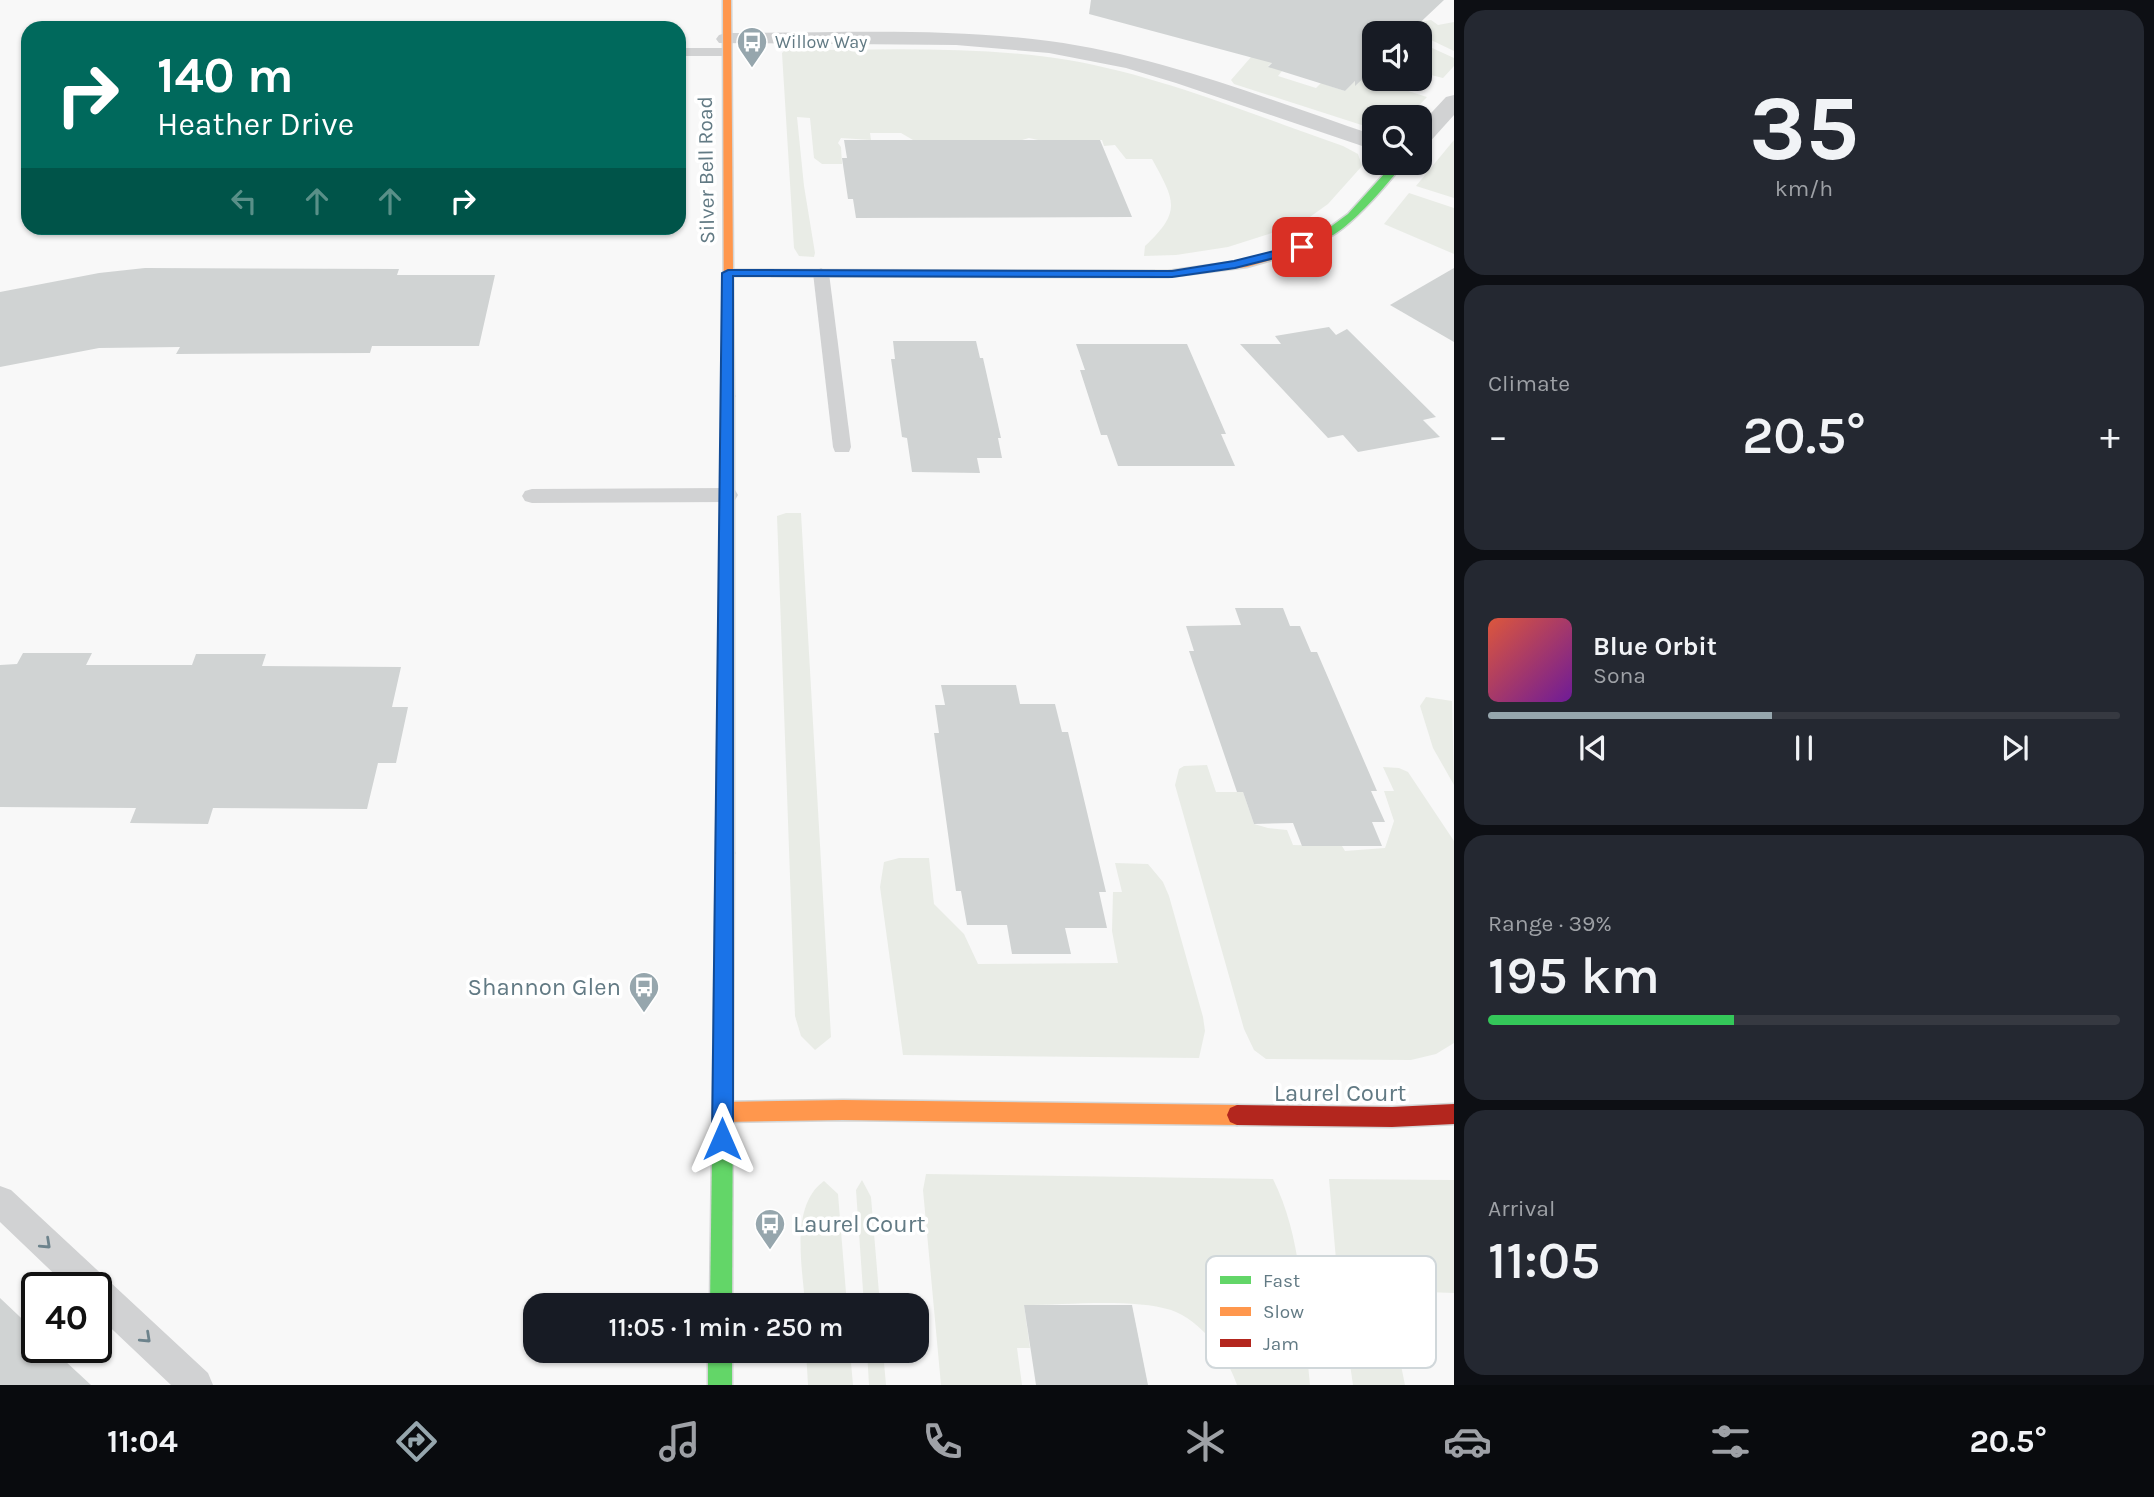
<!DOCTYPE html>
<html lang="en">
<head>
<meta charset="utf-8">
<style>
  :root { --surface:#171b24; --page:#242831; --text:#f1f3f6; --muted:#9ea1a6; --line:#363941; --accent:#96a6ad }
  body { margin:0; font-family:Karla,sans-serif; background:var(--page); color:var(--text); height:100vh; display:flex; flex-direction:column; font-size:26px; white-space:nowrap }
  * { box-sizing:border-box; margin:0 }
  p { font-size:23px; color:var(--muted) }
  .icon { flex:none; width:38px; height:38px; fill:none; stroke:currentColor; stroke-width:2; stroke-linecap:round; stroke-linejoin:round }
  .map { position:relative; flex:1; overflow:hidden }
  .sheet { display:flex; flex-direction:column; gap:10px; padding:10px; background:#0d0f14; width:700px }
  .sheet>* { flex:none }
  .top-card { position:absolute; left:21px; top:21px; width:665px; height:214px; border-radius:21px; box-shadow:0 2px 5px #0004; background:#00695c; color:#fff; overflow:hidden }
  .tools { position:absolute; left:1362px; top:21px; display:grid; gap:14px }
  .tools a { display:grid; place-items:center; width:70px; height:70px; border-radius:14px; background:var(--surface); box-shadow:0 2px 5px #0004; font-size:35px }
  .speed { position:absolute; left:21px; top:1272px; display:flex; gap:14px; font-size:35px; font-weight:700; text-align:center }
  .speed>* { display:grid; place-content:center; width:91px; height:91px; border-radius:50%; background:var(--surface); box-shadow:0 2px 5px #0004; line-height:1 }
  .speed .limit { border:4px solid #111; border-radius:10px; background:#fff; color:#111 }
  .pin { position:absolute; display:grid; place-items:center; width:60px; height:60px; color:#fff; margin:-30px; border-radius:14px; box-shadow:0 4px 10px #0006 }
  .me { position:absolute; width:77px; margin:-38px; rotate:0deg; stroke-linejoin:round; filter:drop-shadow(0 0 5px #0008) }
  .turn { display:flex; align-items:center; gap:24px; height:147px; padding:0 21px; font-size:32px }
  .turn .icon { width:91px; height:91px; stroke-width:2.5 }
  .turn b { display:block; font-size:49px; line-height:60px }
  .lanes { display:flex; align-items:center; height:66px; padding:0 21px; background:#0003; justify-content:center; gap:35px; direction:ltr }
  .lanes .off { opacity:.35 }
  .big { font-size:52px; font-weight:600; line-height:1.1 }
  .sheet .tile { flex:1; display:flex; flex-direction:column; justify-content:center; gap:10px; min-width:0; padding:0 24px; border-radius:21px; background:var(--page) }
  .sheet .dial { align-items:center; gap:0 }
  .dial b { font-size:91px; line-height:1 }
  .song { display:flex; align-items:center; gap:21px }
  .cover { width:84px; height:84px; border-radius:10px; background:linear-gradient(135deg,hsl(10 70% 55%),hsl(280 70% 35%)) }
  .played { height:7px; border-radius:4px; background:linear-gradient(90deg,var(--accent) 45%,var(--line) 45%) }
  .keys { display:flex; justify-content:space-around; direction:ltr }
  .heat { display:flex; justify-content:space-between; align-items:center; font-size:38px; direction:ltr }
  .charge { height:10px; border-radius:5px; background:linear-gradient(90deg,#34c759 39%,var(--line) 0) }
  .trip { position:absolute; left:523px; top:1293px; width:406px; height:70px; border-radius:21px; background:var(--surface); box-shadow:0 2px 5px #0004; font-weight:600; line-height:70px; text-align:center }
  .tab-bar { display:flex; height:112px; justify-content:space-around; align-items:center; background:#090b0e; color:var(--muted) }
  .tab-bar .icon { width:49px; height:49px }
  .tab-bar .selected { color:var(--accent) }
  .tab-bar b { font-size:32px; color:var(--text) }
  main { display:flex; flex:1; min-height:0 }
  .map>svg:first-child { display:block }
</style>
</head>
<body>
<main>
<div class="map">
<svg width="1454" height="1385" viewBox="0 0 1454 1385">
  <rect width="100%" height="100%" fill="#f8f8f8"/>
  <g fill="#e9ece6">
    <path d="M1387,19l27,4 17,-3 7,5 16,-3v29z"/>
    <path d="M1419,42l35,16v8l-11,12 -24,-6z"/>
    <path d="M1258,49l22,7 -12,10 14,5 -4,5 38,12 5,-5 24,8 11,-11 8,-3 63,20 -19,20h-34v12l-140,-45 -3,-4z"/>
    <path d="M785,50c94,0 190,-5 283,10 94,16 185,55 275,86l15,8 4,12 -34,38 -28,20 -72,23 -52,8 -32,1 1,-10c37,-35 30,-45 7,-87h-26l-11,-14 -11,1 -2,-6h-64l-9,-2 -7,2h-109l-12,-7h-31l1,7 -30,-2 -3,5 3,4 1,17h-20l-8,-6 -4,-40 -13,-1 7,69 11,67 -1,4 -15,-1 -5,-8 -12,-195z"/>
    <path d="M1454,140v58l-38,-12z"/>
    <path d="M1409,193l45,15v46l-70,-30z"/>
    <path d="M786,513h15l30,524 -16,13 -14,-14 -6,-20 -18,-500z"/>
    <path d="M1426,697l26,4 2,84 -21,-37 -13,-42z"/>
    <path d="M1207,765l9,27h27l11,32 14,4 19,2 6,15 49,1 3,5 40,-3 9,-27 -10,-30h10l-11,-24 16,1 9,4 46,69v202l-18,11 -25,6 -145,-1 -12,-9 -10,-21 -69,-244 4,-16 5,-3z"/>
    <path d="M899,858h30l5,46 30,30 14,30 140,-1 -6,-32 1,-39h9l-7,-29 33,1 15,18 6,14 34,121 2,14 -6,27 -296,-3 -23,-168 4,-25z"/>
    <path d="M926,1174l347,5c31,62 30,138 37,206h-73c-9,-28 -36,-65 -66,-75 -39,-12 -105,-5 -147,-5l6,43h-13l5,37h-81l-18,-195z"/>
    <path d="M1329,1179l125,1v113l-55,-2 10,34 -16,1 12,59h-52l-15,-102z"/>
    <path d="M862,1180l9,17 9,108h-16l-8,-115z"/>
    <path d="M824,1181l14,13 9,111h-42c-2,-36 -16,-99 19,-124z"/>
    <path d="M806,1351h44l3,34h-45z"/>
    <path d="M867,1351h16l3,34h-17z"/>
  </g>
  <g fill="#d0d3d3">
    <path d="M1091,0h353l-35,33h-35v35l-19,18v-5l-10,10 -77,-24 4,-4 -183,-49z"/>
    <path d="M844,140h256l32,77 -276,1 -3,-19h-5l-6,-41h5z"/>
    <path d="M145,268l254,1 -2,6h98l-16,71h-107l-2,7 -194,1 4,-7 -81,1 -99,19v-75l99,-19z"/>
    <path d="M1454,268v74l-64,-37z"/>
    <path d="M1329,327l7,8 11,-6 89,88 -13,3 17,17 -82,15 -15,-17 -15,3 -88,-94h41l-6,-8z"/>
    <path d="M893,341h83l4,17h3l18,80h-3l4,20h-25l3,15 -68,-1 -5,-34 -5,-1 -11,-78h4z"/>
    <path d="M1076,344h111l39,90h-5l14,32h-117l-11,-31h-6l-21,-65h5z"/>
    <path d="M1235,608h48l7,18h10l11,26h6l60,139h-6l14,31h-13l10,24h-80l-9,-23 -39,1 -11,-32h-6l-48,-141h5l-8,-25 55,-1z"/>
    <path d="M23,653h69l-6,12h106l4,-11h70l-4,12 139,1 -9,40h16l-12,56h-18l-11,46 -154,-1 -5,16 -78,-1 6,-15 -136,-1v-142l17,-1z"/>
    <path d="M941,685h75l4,19h35l7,28h6l38,160h-7l8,36h-42l6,26h-59l-5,-29h-40l-6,-34h-5l-22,-158h5l-4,-28h10z"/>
    <path d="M0,1298l37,35v15h14l40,37h-91z"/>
    <path d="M1024,1305h108l16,80h-112z"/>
  </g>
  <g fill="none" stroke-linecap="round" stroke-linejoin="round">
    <g stroke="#d4d6d6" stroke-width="3">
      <g id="fast">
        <path d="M1394,163h10c-14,18 -64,79 -86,77v-4l30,-22z"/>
        <path d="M725,845l6,2 3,6 -2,453h-22l6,-453 3,-6z"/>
        <rect x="708" y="1351" width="24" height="34"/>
      </g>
    </g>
    <g stroke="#d4d6d6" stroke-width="3">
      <g id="slow">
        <path d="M723,0h8l2,270 435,1 78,-11 35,-9 37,-15 9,2 -38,17 -42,12 -79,10 -435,-1 1,120 -6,4 -4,-1z"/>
        <path d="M843,1100l394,5 7,3 3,7 -3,7 -7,3 -394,-5 -120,2 -7,-3 -3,-7 3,-7 7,-3z"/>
      </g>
    </g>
    <g stroke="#d4d6d6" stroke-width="3">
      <g id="jam">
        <path d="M728,392l6,4v457l-3,6 -6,2 -6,-2 -3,-6 6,-457z"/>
        <path d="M1454,1104v20l-62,3 -155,-2 -7,-3 -3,-7 3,-7 7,-3 155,2z"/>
      </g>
    </g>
    <g fill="#d1d2d3" fill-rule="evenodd">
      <path d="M679,48h47l6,4 -6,4h-47z"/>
      <path d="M821,268l8,5 22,174 -2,5h-14l-2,-5 -20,-174z"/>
      <path d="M728,488l7,2 3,5 -3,5 -7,2 -196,1 -7,-2 -3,-5 3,-5 7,-2z"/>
      <path d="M0,1186l11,4 197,183 5,12h-42l-75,-71v-26h-27l-69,-66z"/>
    </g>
    <g fill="#d1d2d3" fill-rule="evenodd">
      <path d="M726,33c107,0 216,-6 323,8 112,15 218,58 325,94v15l-198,-67 -50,-15 -77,-15 -93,-8 -237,-2 -3,-4 3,-4z"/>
      <path d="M1454,95v20l-27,30 -8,2v-21l27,-29z"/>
    </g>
    <use href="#fast" fill="#63d668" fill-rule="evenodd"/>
    <use href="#slow" fill="#ff974d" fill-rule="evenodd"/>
    <use href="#jam" fill="#b3261e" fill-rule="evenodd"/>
  </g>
  <defs><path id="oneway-chevron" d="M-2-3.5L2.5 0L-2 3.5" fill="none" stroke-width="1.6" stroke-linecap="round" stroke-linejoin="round" transform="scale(1.75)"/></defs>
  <g stroke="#6d838c">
    <use href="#oneway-chevron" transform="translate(46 1244) rotate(43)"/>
    <use href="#oneway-chevron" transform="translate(146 1338) rotate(43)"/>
  </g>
  <path fill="#1a73e8" stroke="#114b97" stroke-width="2" d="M1302,244l5,3 -1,3 -71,18 -63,9 -439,-1v863l-3,8 -8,3 -7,-3 -3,-8 10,-866 6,-3 444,1 62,-10z"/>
  <defs>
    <g id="bus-pin" transform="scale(1.575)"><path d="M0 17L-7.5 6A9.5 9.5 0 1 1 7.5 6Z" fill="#96a6ad" stroke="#fff"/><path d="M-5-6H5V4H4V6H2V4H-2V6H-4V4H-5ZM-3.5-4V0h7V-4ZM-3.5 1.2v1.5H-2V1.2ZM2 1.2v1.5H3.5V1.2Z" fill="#fff"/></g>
  </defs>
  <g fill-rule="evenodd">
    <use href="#bus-pin" x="752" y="42"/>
    <use href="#bus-pin" x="644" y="987"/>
    <use href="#bus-pin" x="770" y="1224"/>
  </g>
  <g text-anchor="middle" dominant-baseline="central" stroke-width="7" stroke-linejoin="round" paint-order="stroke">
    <g font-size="18" fill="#627a84" stroke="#fff" text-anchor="start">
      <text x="775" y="42">Willow Way</text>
    </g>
    <g font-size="21" fill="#627a84" stroke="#fff">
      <text transform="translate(706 170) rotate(-91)">Silver Bell Road</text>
    </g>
    <g font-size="24" fill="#627a84" stroke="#fff" text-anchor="end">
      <text x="621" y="987">Shannon Glen</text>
      <text x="793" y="1224" text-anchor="start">Laurel Court</text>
    </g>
    <g font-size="24" fill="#627a84" stroke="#fff">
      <text x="1340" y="1093">Laurel Court</text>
    </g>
  </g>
  <rect x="1206" y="1256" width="230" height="112" rx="10" fill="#fff" stroke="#d0d7da" stroke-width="2"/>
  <rect x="1220" y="1276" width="31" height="8" fill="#63d668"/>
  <rect x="1220" y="1307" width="31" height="9" fill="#ff974d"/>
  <rect x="1220" y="1339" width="31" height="8" fill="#b3261e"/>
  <g font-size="19" fill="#627a84">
    <text x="1263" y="1287">Fast</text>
    <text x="1263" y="1318">Slow</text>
    <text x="1263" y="1350">Jam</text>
  </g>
</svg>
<div class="tools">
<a><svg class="icon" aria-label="sound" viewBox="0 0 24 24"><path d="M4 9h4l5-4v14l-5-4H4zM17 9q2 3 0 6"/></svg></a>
<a><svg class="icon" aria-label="search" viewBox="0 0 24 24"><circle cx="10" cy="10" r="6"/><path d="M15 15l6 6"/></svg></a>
</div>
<div class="speed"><div class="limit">40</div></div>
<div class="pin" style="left:1302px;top:247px;background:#d93025"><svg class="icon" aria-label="arrive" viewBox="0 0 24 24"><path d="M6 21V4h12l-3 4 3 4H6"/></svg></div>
<svg class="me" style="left:722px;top:1139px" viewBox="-20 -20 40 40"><path d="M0-17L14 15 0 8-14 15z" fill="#1a73e8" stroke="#fff" stroke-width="4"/></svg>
<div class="trip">11:05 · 1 min · 250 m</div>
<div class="top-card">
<div class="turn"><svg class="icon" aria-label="right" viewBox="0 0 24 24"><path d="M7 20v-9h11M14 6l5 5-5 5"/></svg><div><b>140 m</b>Heather Drive</div></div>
<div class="lanes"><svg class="icon off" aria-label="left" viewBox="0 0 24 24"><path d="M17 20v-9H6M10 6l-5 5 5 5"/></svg><svg class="icon off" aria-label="ahead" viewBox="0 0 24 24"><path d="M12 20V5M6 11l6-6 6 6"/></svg><svg class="icon off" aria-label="ahead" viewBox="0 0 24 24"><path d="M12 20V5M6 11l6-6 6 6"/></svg><svg class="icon" aria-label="right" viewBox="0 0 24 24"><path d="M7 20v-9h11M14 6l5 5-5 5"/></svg></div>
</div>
</div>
<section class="sheet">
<div class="tile dial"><b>35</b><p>km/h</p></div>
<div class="tile"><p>Climate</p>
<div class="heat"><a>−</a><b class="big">20.5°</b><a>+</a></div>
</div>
<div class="tile">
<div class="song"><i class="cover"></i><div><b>Blue Orbit</b><p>Sona</p></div></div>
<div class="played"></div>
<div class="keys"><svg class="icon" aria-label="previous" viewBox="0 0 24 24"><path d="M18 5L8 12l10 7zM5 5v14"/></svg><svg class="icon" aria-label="pause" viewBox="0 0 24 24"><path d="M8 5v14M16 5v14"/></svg><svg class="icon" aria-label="next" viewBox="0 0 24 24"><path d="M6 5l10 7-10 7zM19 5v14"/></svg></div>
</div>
<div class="tile"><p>Range · 39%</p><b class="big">195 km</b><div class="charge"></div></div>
<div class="tile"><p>Arrival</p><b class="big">11:05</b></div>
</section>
</main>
<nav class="tab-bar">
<b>11:04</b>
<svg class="icon selected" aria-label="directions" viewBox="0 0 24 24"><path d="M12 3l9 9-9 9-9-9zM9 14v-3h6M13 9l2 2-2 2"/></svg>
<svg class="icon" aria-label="music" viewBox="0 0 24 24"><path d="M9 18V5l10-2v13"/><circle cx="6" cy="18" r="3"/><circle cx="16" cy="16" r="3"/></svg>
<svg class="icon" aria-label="phone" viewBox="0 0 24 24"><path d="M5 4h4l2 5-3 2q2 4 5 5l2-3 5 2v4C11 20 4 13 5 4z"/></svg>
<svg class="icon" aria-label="climate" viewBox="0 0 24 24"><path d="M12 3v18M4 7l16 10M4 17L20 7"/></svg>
<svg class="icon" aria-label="car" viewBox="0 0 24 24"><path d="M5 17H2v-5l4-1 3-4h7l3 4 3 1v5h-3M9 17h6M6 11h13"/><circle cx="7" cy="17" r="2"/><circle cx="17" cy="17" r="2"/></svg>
<svg class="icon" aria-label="filters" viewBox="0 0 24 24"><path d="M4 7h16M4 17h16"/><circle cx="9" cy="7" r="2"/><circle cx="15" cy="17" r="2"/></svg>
<b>20.5°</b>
</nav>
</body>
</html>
